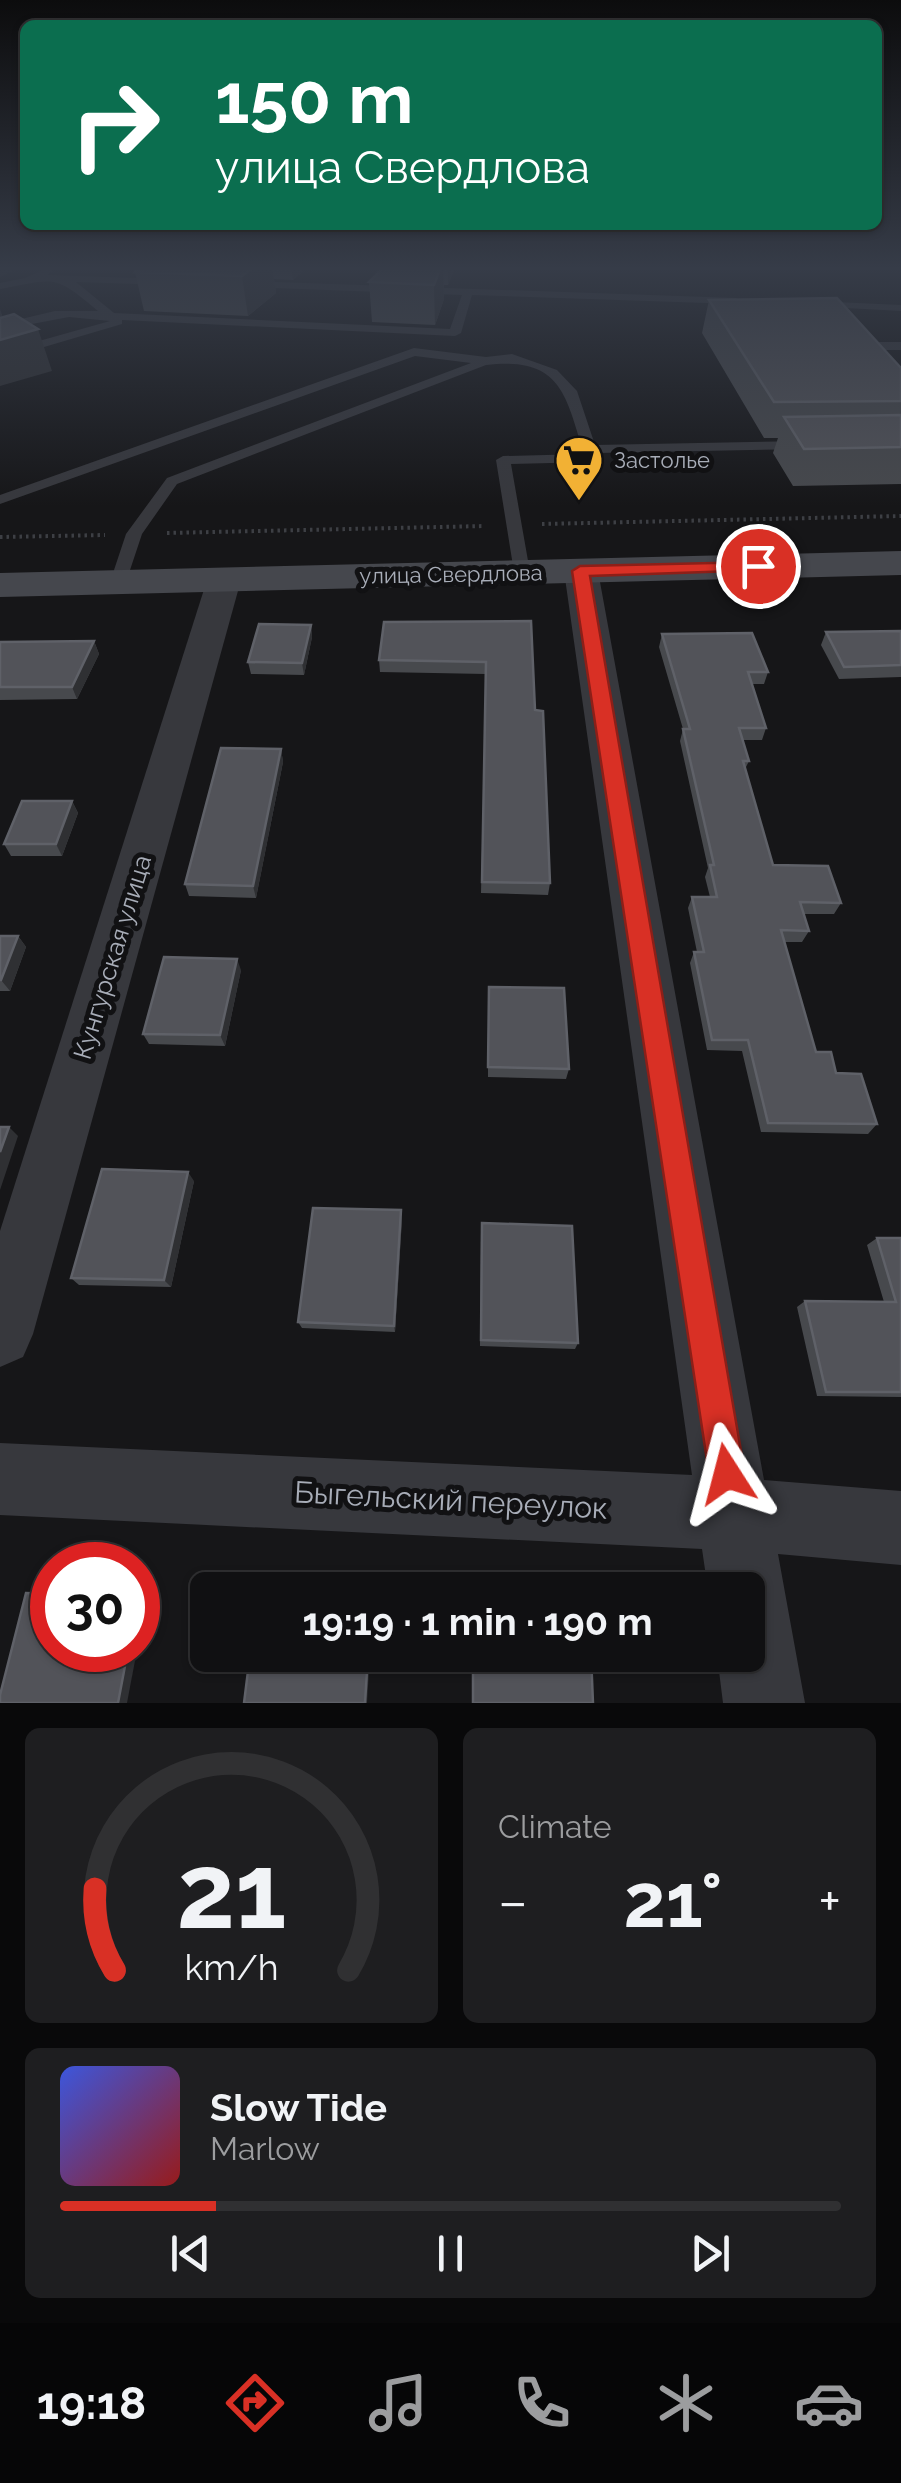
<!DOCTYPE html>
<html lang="en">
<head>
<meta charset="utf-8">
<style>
  :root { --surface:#101012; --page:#1e1e20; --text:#f1f3f6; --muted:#9c9d9f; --line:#303032; --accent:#d93025 }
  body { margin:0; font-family:Raleway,sans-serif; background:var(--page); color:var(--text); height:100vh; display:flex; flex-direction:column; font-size:38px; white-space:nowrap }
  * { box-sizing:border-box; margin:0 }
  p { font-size:32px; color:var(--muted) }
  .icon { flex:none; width:55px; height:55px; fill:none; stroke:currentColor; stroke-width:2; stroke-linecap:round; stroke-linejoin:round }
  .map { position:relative; height:1703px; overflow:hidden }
  .sheet { display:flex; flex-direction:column; gap:25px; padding:25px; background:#09090a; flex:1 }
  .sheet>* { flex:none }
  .top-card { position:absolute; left:20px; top:20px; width:862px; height:210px; border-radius:15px; box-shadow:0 2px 8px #0004,0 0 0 2px var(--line); background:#0b6e4f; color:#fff; overflow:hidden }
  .speed { position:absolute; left:30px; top:1542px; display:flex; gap:20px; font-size:50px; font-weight:700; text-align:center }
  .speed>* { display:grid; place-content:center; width:130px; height:130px; border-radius:50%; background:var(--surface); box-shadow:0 2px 8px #0004,0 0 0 2px var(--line); line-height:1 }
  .speed .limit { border:15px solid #d22; background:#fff; color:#111 }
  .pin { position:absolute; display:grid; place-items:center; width:85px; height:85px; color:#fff; margin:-42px; border:5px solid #fff; border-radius:50%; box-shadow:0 2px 10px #0007 }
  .me { position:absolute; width:110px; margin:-55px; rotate:351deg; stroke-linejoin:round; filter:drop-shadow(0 0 8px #0008) }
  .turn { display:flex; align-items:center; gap:35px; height:210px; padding:0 30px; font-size:45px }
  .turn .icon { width:130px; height:130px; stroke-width:2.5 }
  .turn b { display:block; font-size:70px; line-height:85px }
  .big { font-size:75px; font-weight:700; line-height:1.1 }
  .sheet .widget { flex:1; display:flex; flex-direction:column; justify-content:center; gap:15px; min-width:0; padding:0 35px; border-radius:15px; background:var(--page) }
  .sheet .dial { align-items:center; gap:0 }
  .dial svg { height:260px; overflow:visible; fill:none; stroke:var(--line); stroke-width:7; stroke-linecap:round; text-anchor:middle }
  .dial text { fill:var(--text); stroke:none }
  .song { display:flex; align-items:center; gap:30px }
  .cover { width:120px; height:120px; border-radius:15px; background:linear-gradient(135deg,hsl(230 70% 55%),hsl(0 70% 35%)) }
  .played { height:10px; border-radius:5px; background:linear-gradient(90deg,var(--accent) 20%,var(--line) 20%) }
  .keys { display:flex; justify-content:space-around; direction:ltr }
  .heat { display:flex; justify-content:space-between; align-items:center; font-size:55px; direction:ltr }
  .sheet .tiles { flex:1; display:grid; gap:25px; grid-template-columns:1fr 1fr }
  .widget:last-child { grid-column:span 2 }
  .trip { position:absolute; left:190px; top:1572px; width:575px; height:100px; border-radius:15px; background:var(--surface); box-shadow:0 2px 8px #0004,0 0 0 2px var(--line); font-weight:700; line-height:100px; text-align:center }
  .dock { display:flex; height:160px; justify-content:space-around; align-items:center; background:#060607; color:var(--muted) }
  .dock .icon { width:70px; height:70px }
  .dock .active { color:var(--accent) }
  .dock b { font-size:45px; color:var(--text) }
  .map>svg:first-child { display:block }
</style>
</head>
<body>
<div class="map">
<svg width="901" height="1703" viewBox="0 0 901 1703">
  <rect width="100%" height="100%" fill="#161618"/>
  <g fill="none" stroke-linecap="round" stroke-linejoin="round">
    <g stroke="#3d3f44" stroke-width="4" stroke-dasharray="2.5 4" stroke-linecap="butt">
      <path d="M542,524l359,-8"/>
      <path d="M167,533l318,-7"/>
      <path d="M0,537l105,-2"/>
    </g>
    <g fill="#37383d" fill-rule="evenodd">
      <path d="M48,268l5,3 -6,4 120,4 5,3 -5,3 -91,-3 38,31 336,16 12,-34 -218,-8 -5,-3 5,-3 492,17 5,3 -5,3 -264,-9 -11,38 -6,3 -333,-16v4l-122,36v-8l110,-31 -41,-4 -69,13v-6l55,-13h43c-45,-38 -42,-32 -98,-22v-6l25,-5z"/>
      <path d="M813,301l88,4v6l-92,-5z"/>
      <path d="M901,342v8h-41l-6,-4 6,-4z"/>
      <path d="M414,348l72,9 26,-3 45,16 20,21 18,54 210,-4 7,4 -7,4 -208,4 2,5 -7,4 -81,2 19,108 -8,5 -8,-5 -18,-112 7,-4 81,-2c-18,-59 -23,-98 -98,-89l-309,119 -35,50 -16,48 -2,4h-12l-2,-4 16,-48 41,-56 304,-115 -56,-7 -415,148v-9z"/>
    </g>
    <g fill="#37383d" fill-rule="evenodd">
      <path d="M581,561l12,3 5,7 166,909 137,11v74l-123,-11 27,149h-82l-6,-48h31v-65h-40l-6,-41 -702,-34v-72l692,32 -128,-904 5,-7z"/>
      <path d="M224,570l12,3 5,7 -208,754 -10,23 -23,10v-136l207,-651 5,-7z"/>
    </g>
    <path fill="#45474d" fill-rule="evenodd" d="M901,551v24l-901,22v-24z"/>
  </g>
  <g fill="#47494d">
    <path d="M139,267h169l-15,13 -19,-1 2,14 -28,23 -104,-5 -9,-39z"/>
    <path d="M384,267h71l-7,18h-4v14l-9,26 -63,-3 -3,-40z"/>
    <path d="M612,267h30l-1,3z"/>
    <path d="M709,300l192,68v116l-108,2 -20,-33 5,-15h-14l-62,-105z"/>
    <path d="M531,621l4,89 15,173 -2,12 -67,-2 5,-219 -106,-2 -1,-12z"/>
    <path d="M311,625l1,12 -8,38 -53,-1 -3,-12z"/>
    <path d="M901,631v46l-62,2 -18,-34 5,-13z"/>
    <path d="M662,634l106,38 -4,12h-12l14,44 -4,12h-20l7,21 -4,8 28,96 68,38 -7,11h-30l5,17 -7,11h-18l32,110 20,21 41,51 -9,10 -107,-2 -19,-81 -35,-1 -17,-87 4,-11h3l-9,-44 4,-11h18l-5,-20 3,-9 -28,-127 3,-12 -24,-82z"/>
    <path d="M94,641l5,13 -22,45 -77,1v-58z"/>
    <path d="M281,749l2,13 -27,136 -67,-2 -4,-12z"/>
    <path d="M72,801l6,12 -16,43h-51l-7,-12z"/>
    <path d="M0,936h18l8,11 -16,44h-10z"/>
    <path d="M241,970l-16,76 -76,-2 -6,-10z"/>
    <path d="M488,998l81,71 -3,10 -78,-2z"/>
    <path d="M194,1181l-23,106 -92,-2 -8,-7z"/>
    <path d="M402,1219l-7,113 -93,-4 -4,-6z"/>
    <path d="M481,1231l97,112 -3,6 -95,-3z"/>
    <path d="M877,1238h24v159l-84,-1 -20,-89 8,-6 79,1 -17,-57z"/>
  </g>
  <g fill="#2f3033">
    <path d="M0,267h22l-22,10z"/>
    <path d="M254,267h18l4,26 -28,23 -6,-40z"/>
    <path d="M291,267h17l-15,13z"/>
    <path d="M441,267h2l1,32 -9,26 -1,-40z"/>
    <path d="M448,267h7l-7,18z"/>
    <path d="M0,309l10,28 28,-8 14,42 -52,15z"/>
    <path d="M311,625l1,12 -8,38 -2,-12z"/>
    <path d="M94,641l5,13 -22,45 -5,-12z"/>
    <path d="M281,749l2,13 -27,136 -3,-12z"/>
    <path d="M72,801l6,12 -16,43 -6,-12z"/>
    <path d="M18,936l8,11 -16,44 -9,-11z"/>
    <path d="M237,959l4,11 -16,76 -5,-11z"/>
    <path d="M9,1127l9,9 -18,54v-38z"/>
    <path d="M188,1172l6,9 -23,106 -7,-7z"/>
    <path d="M401,1210l1,9 -7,113 -1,-6z"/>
    <path d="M139,1598h8l-9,50v-45z"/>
    <path d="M128,1650h9l-10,53h-9z"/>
    <path d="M368,1655h2l-3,48h-2z"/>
  </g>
  <g fill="#525359" stroke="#5f6168" stroke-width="2.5">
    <path d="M139,267h115l-12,9 -107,-4z"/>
    <path d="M384,267h57l-7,18 -65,-3z"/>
    <path d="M837,298l64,70v33l-127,1 -65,-102z"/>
    <path d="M14,314l24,15 -38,11v-22z"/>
    <path d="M901,415v32l-97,2 -20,-32z"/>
    <path d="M531,621l4,89 8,1 7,172 -68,-1 4,-220 -107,-2 5,-38z"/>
    <path d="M259,624l52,1 -9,38 -54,-1z"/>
    <path d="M901,631v34l-57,2 -18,-35z"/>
    <path d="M752,633l16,39h-20l18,56h-27l10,33h-6l30,104 55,1 13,37 -41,-1 9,29 -28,-1 35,122h15l5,21 25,1 16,50 -109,-1 -20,-83h-36l-18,-88h10l-12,-55h25l-7,-32h4l-31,-136h7l-28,-95z"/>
    <path d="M94,641l-22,46h-72v-45z"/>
    <path d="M221,748l60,1 -28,137 -68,-2z"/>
    <path d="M22,801h50l-16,43h-52z"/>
    <path d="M0,936h18l-17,44h-1z"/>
    <path d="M164,957l73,2 -17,76 -77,-1z"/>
    <path d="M489,987l75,1 5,81 -81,-2z"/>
    <path d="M0,1127h9l-9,25z"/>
    <path d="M102,1169l86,3 -24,108 -93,-2z"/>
    <path d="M313,1208l88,2 -7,116 -96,-4z"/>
    <path d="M482,1223l90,3 6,117 -97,-3z"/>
    <path d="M877,1238h24v154h-75l-21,-91 91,1z"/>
    <path d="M26,1593l26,1v56h76l-10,53h-118v-8z"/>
    <path d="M250,1655h118l-3,48h-121z"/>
    <path d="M473,1655h118l2,48h-120z"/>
  </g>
  <linearGradient id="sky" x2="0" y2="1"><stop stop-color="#0c0c0d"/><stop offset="0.53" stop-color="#363c48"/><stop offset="1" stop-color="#363c48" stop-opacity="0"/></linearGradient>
  <rect width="901" height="506" fill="url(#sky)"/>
  <path fill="#d93025" stroke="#8d1f18" stroke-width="2.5" d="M758,562l6,1v7l-174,6 155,898 -5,13 -13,6 -13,-6 -5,-13 -137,-903 8,-5z"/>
  <defs>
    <g id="supermarket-pin" transform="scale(2.5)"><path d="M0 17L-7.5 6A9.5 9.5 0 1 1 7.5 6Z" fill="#f2b134" stroke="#111113"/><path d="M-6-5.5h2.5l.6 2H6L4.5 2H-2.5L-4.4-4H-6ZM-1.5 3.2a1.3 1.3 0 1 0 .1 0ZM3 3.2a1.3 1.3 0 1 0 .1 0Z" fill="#111"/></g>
  </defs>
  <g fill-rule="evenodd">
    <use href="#supermarket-pin" x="579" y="460"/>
  </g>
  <g text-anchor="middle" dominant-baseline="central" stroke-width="10" stroke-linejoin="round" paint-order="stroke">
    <g font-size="22" fill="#a8adb8" stroke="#111113" text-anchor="start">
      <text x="614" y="460">Застолье</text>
    </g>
    <g font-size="22" fill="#a8adb8" stroke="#111113">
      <text transform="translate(451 574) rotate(-1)">улица Свердлова</text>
    </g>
    <g font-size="25" fill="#a8adb8" stroke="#111113">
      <text transform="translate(112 957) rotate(-73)">Кунгурская улица</text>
    </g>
    <g font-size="30" fill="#a8adb8" stroke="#111113">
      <text transform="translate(451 1500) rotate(3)">Быгельский переулок</text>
    </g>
  </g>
</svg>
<div class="speed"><div class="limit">30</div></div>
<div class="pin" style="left:758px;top:566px;background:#d93025"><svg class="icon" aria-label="arrive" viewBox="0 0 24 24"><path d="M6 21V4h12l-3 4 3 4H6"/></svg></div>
<svg class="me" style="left:727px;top:1474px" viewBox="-20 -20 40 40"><path d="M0-17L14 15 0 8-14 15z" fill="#d93025" stroke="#fff" stroke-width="4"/></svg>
<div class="trip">19:19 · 1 min · 190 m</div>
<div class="top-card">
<div class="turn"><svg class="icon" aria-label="right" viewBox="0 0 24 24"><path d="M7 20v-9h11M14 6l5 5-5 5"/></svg><div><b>150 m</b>улица Свердлова</div></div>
</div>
</div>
<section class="sheet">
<div class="tiles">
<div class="widget dial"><svg viewBox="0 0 100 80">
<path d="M14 69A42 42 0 1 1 86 69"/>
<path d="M14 69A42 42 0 0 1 8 44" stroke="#d93025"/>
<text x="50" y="56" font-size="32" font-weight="700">21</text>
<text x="50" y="72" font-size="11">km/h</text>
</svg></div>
<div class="widget"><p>Climate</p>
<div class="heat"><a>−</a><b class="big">21°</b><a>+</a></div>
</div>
<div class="widget">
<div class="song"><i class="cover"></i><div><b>Slow Tide</b><p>Marlow</p></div></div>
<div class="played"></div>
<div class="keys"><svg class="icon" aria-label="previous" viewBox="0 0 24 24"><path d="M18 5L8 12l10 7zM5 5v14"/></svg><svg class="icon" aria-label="pause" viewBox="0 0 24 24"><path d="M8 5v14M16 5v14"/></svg><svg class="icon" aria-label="next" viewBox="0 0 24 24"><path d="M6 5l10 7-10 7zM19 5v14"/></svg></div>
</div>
</div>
</section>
<nav class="dock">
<b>19:18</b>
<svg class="icon active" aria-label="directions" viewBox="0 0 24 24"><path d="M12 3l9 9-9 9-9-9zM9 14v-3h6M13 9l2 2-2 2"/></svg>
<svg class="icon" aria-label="music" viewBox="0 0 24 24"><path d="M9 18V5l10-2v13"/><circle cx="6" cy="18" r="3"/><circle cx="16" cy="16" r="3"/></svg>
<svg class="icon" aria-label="phone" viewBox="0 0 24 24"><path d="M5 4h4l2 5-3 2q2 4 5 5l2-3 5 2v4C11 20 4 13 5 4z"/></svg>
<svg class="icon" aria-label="climate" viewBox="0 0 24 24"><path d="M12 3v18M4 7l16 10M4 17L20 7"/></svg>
<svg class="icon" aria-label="car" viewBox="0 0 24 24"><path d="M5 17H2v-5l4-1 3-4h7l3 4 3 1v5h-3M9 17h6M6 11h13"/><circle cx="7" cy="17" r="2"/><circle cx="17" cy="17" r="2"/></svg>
</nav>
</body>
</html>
